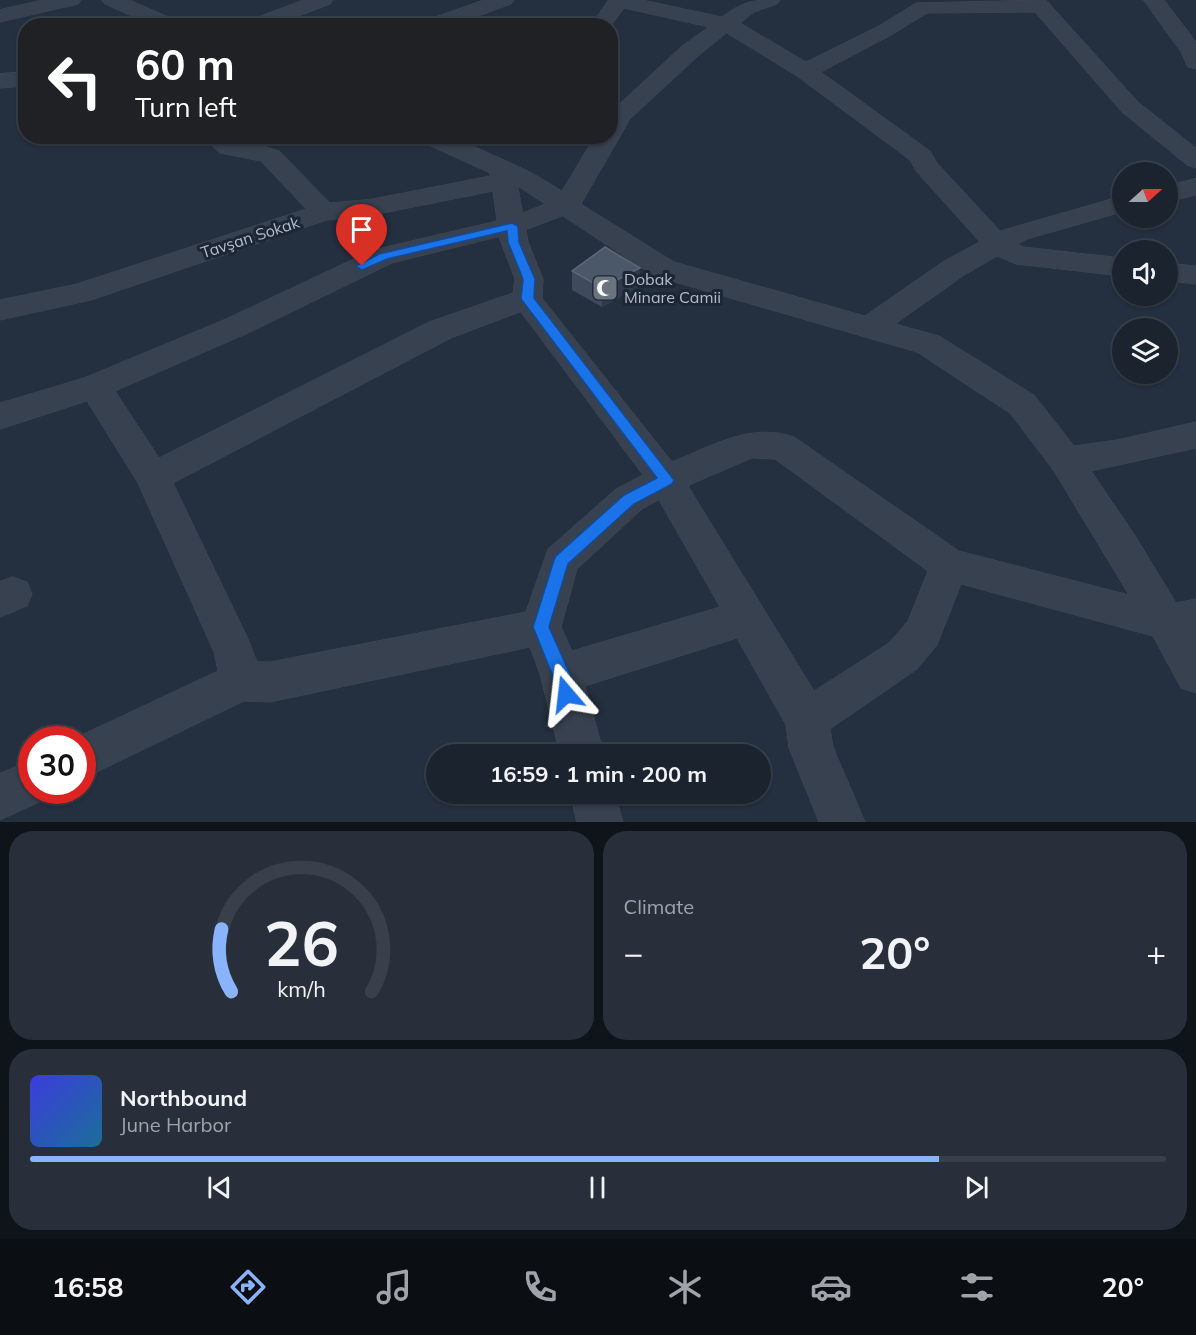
<!DOCTYPE html>
<html lang="en">
<head>
<meta charset="utf-8">
<style>
  :root { --surface:#1b232f; --page:#282f3b; --text:#f1f3f6; --muted:#a0a4aa; --line:#39404b; --accent:#89b3fa }
  body { margin:0; font-family:Mulish,sans-serif; background:var(--page); color:var(--text); height:100vh; display:flex; flex-direction:column; font-size:22px; white-space:nowrap }
  * { box-sizing:border-box; margin:0 }
  p { font-size:20px; color:var(--muted) }
  .icon { flex:none; width:33px; height:33px; fill:none; stroke:currentColor; stroke-width:2; stroke-linecap:round; stroke-linejoin:round }
  .map { position:relative; height:822px; overflow:hidden }
  .details { display:flex; flex-direction:column; gap:9px; padding:9px; background:#0f131a; flex:1 }
  .details>* { flex:none }
  .banner { position:absolute; left:18px; top:18px; width:600px; height:126px; border-radius:24px; box-shadow:0 2px 4px #0004,0 0 0 2px var(--line); background:#202124; color:#fff; overflow:hidden }
  .needle { width:39px; rotate:69deg }
  .fabs { position:absolute; left:1112px; top:162px; display:grid; gap:12px }
  .fabs a { display:grid; place-items:center; width:66px; height:66px; border-radius:50%; background:var(--surface); box-shadow:0 2px 4px #0004,0 0 0 2px var(--line); font-size:30px }
  .speed { position:absolute; left:18px; top:726px; display:flex; gap:12px; font-size:30px; font-weight:700; text-align:center }
  .speed>* { display:grid; place-content:center; width:78px; height:78px; border-radius:50%; background:var(--surface); box-shadow:0 2px 4px #0004,0 0 0 2px var(--line); line-height:1 }
  .speed .limit { border:9px solid #d22; background:#fff; color:#111 }
  .pin { position:absolute; display:grid; place-items:center; width:51px; height:51px; color:#fff; margin:-62px -26px; border-radius:50% 50% 50% 0; rotate:-45deg; box-shadow:0 0 6px #0007 }
  .pin .icon { rotate:45deg }
  .me { position:absolute; width:66px; margin:-33px; rotate:343deg; stroke-linejoin:round; filter:drop-shadow(0 0 4px #0008) }
  .turn { display:flex; align-items:center; gap:21px; height:126px; padding:0 18px; font-size:27px }
  .turn .icon { width:78px; height:78px; stroke-width:2.5 }
  .turn b { display:block; font-size:42px; line-height:51px }
  .big { font-size:45px; font-weight:700; line-height:1.1 }
  .details .widget { flex:1; display:flex; flex-direction:column; justify-content:center; gap:9px; min-width:0; padding:0 21px; border-radius:24px; background:var(--page) }
  .details .dial { align-items:center; gap:0 }
  .dial svg { height:156px; overflow:visible; fill:none; stroke:var(--line); stroke-width:7; stroke-linecap:round; text-anchor:middle }
  .dial text { fill:var(--text); stroke:none }
  .song { display:flex; align-items:center; gap:18px }
  .cover { width:72px; height:72px; border-radius:9px; background:linear-gradient(135deg,hsl(240 70% 55%),hsl(200 70% 35%)) }
  .played { height:6px; border-radius:3px; background:linear-gradient(90deg,var(--accent) 80%,var(--line) 80%) }
  .keys { display:flex; justify-content:space-around; direction:ltr }
  .heat { display:flex; justify-content:space-between; align-items:center; font-size:33px; direction:ltr }
  .details .tiles { flex:1; display:grid; gap:9px; grid-template-columns:1fr 1fr }
  .widget:last-child { grid-column:span 2 }
  .trip { position:absolute; left:426px; top:744px; width:345px; height:60px; border-radius:30px; background:var(--surface); box-shadow:0 2px 4px #0004,0 0 0 2px var(--line); font-weight:700; line-height:60px; text-align:center }
  .tab-bar { display:flex; height:96px; justify-content:space-around; align-items:center; background:#0b0e13; color:var(--muted) }
  .tab-bar .icon { width:42px; height:42px }
  .tab-bar .active { color:var(--accent) }
  .tab-bar b { font-size:27px; color:var(--text) }
  .map>svg:first-child { display:block }
</style>
</head>
<body>
<div class="map">
<svg width="1196" height="822" viewBox="0 0 1196 822">
  <rect width="100%" height="100%" fill="#242f3f"/>
  <g fill="none" stroke-linecap="round" stroke-linejoin="round">
    <g stroke="#414a58" stroke-width="1">
      <g id="minor">
        <path d="M44,0h37l-3,4 -78,18v-12z"/>
        <path d="M102,0h27l51,22 3,4h-29l-49,-22z"/>
        <path d="M304,0h29l-3,4 -57,22h-31l3,-4z"/>
        <path d="M484,0h30l-3,4 -60,22h-32l3,-4z"/>
        <path d="M609,0h33l80,17c23,-17 31,-17 58,-17l-3,4 -23,8 -14,11 66,39 73,-36 37,-23 130,-3 92,102 58,46v20l-9,-3 -65,-53 -87,-100 -108,1 -34,21 -72,38 109,79 7,12 63,68 122,-35v16l-95,27 -9,5 5,3 99,11v18l-106,-12 -19,-8 -33,19 -69,49 44,12 95,59 40,51 43,-6 79,-18v26l-105,23 43,63 42,69 20,-4v94l-15,-5 -28,-52 -192,-52 -24,61 -20,24 -87,60 3,18 32,75h-46l-30,-74 -3,-23 -49,-87 -152,48 19,68h-44l-20,-80 -10,-27 -260,55 -26,-1 -162,78v-39h-11l147,-69 -4,-19 -76,-169 -51,-82 -87,28v-26l84,-25 142,-59 147,-69 124,-29 -4,-30 -120,24 -46,5 -236,80 -91,20v-20l77,-16 229,-75 -45,-48 -41,-8 -19,-17h27l11,7 17,1 23,7 51,52 43,-4 117,-23v-3l-70,-32 -3,-5h34l79,36 32,19 33,-55h15v-23l3,-3 69,-64 27,-19 -85,-19 -14,19v-1h-19zM727,33l70,43 113,84 6,11 64,71 -36,19 -79,55 -191,-54 -93,-58 49,-85 68,-63zM518,186l27,18 -22,9zM563,216l91,60 263,76 93,61 44,58 75,124 -170,-44 -165,-114c-44,-15 -82,9 -122,25l-130,-164 1,-19 -15,-37 -2,-12zM499,237l16,42 -2,14 -84,29 -270,136 -44,-67 133,-58 144,-70zM521,312l122,163 -27,14 -68,60 -22,63 -256,50h-13l-9,-23 -75,-156 278,-145zM752,458l23,1 153,112 -20,50 -19,22 -75,48 -126,-205zM659,500l61,107 -148,44 -11,-24 16,-58 65,-60z"/>
        <path d="M1144,0h20l32,42v27l-8,-2 -7,-15z"/>
        <path d="M26,72v14l-26,2v-14z"/>
        <path d="M1196,179v16l-29,7v-16z"/>
        <path d="M1167,263l29,3v18l-29,-3z"/>
        <path d="M13,577l14,5 5,12 -5,12 -27,11v-35z"/>
        <path d="M32,760v30h19l-3,8 -48,22v-46z"/>
        <path d="M571,794h44l8,28h-46z"/>
      </g>
    </g>
    <use href="#minor" fill="#38414f" fill-rule="evenodd"/>
  </g>
  <path fill="#3f4b5d" d="M572,271l67,15 -37,21 -30,-17z"/>
  <path fill="#2f3b4c" d="M640,268l-1,18 -37,21v-19z"/>
  <path fill="#4b5869" stroke="#5c6778" stroke-width="1.5" d="M605,247l35,21 -38,20 -30,-17z"/>
  <path fill="#1a73e8" stroke="#114b97" stroke-width="1.5" d="M512,223l6,3 1,16 16,37 -1,19 140,182 -2,4 -38,20 -66,60 -19,63 21,47 5,20 -3,6 -6,3 -6,-3 -8,-26 -19,-47 21,-67 2,-4 68,-61 33,-17 -136,-179 2,-20 -15,-37 -1,-11 -120,28 -25,11 -6,-4 23,-12z"/>
  <defs>
    <g id="mosque-square" transform="scale(1.35)"><rect x="-9" y="-9" width="18" height="18" rx="4" fill="#6b7280" stroke="#1d2634"/><path d="M3.5-4.9A6 6 0 1 0 3.5 4.9A5 5 0 1 1 3.5-4.9Z" fill="#fff"/></g>
  </defs>
  <g fill-rule="evenodd">
    <use href="#mosque-square" x="605" y="288"/>
  </g>
  <g text-anchor="middle" dominant-baseline="central" stroke-width="6" stroke-linejoin="round" paint-order="stroke">
    <g font-size="16" fill="#b4bcca" stroke="#1d2634">
      <text transform="translate(250 237) rotate(-18)">Tavşan Sokak</text>
    </g>
    <g font-size="16" fill="#b4bcca" stroke="#1d2634" text-anchor="start">
      <text x="624" y="279">Dobak<tspan x="624" dy="18">Minare Camii</tspan></text>
    </g>
  </g>
</svg>
<div class="fabs">
<a><svg class="needle" viewBox="-14 -14 28 28"><path d="M0-13l5 13h-10z" fill="#e53935"/><path d="M0 13l5-13h-10z" fill="#a0a4aa"/></svg></a>
<a><svg class="icon" aria-label="sound" viewBox="0 0 24 24"><path d="M4 9h4l5-4v14l-5-4H4zM17 9q2 3 0 6"/></svg></a>
<a><svg class="icon" aria-label="layers" viewBox="0 0 24 24"><path d="M12 4l9 5-9 5-9-5zM3 14l9 5 9-5"/></svg></a>
</div>
<div class="speed"><div class="limit">30</div></div>
<div class="pin" style="left:362px;top:266px;background:#d93025"><svg class="icon" aria-label="arrive" viewBox="0 0 24 24"><path d="M6 21V4h12l-3 4 3 4H6"/></svg></div>
<svg class="me" style="left:566px;top:694px" viewBox="-20 -20 40 40"><path d="M0-17L14 15 0 8-14 15z" fill="#1a73e8" stroke="#fff" stroke-width="4"/></svg>
<div class="trip">16:59 · 1 min · 200 m</div>
<div class="banner">
<div class="turn"><svg class="icon" aria-label="left" viewBox="0 0 24 24"><path d="M17 20v-9H6M10 6l-5 5 5 5"/></svg><div><b>60 m</b>Turn left</div></div>
</div>
</div>
<section class="details">
<div class="tiles">
<div class="widget dial"><svg viewBox="0 0 100 80">
<path d="M14 69A42 42 0 1 1 86 69"/>
<path d="M14 69A42 42 0 0 1 9 37" stroke="#89b3fa"/>
<text x="50" y="56" font-size="32" font-weight="700">26</text>
<text x="50" y="72" font-size="11">km/h</text>
</svg></div>
<div class="widget"><p>Climate</p>
<div class="heat"><a>−</a><b class="big">20°</b><a>+</a></div>
</div>
<div class="widget">
<div class="song"><i class="cover"></i><div><b>Northbound</b><p>June Harbor</p></div></div>
<div class="played"></div>
<div class="keys"><svg class="icon" aria-label="previous" viewBox="0 0 24 24"><path d="M18 5L8 12l10 7zM5 5v14"/></svg><svg class="icon" aria-label="pause" viewBox="0 0 24 24"><path d="M8 5v14M16 5v14"/></svg><svg class="icon" aria-label="next" viewBox="0 0 24 24"><path d="M6 5l10 7-10 7zM19 5v14"/></svg></div>
</div>
</div>
</section>
<nav class="tab-bar">
<b>16:58</b>
<svg class="icon active" aria-label="directions" viewBox="0 0 24 24"><path d="M12 3l9 9-9 9-9-9zM9 14v-3h6M13 9l2 2-2 2"/></svg>
<svg class="icon" aria-label="music" viewBox="0 0 24 24"><path d="M9 18V5l10-2v13"/><circle cx="6" cy="18" r="3"/><circle cx="16" cy="16" r="3"/></svg>
<svg class="icon" aria-label="phone" viewBox="0 0 24 24"><path d="M5 4h4l2 5-3 2q2 4 5 5l2-3 5 2v4C11 20 4 13 5 4z"/></svg>
<svg class="icon" aria-label="climate" viewBox="0 0 24 24"><path d="M12 3v18M4 7l16 10M4 17L20 7"/></svg>
<svg class="icon" aria-label="car" viewBox="0 0 24 24"><path d="M5 17H2v-5l4-1 3-4h7l3 4 3 1v5h-3M9 17h6M6 11h13"/><circle cx="7" cy="17" r="2"/><circle cx="17" cy="17" r="2"/></svg>
<svg class="icon" aria-label="filters" viewBox="0 0 24 24"><path d="M4 7h16M4 17h16"/><circle cx="9" cy="7" r="2"/><circle cx="15" cy="17" r="2"/></svg>
<b>20°</b>
</nav>
</body>
</html>
